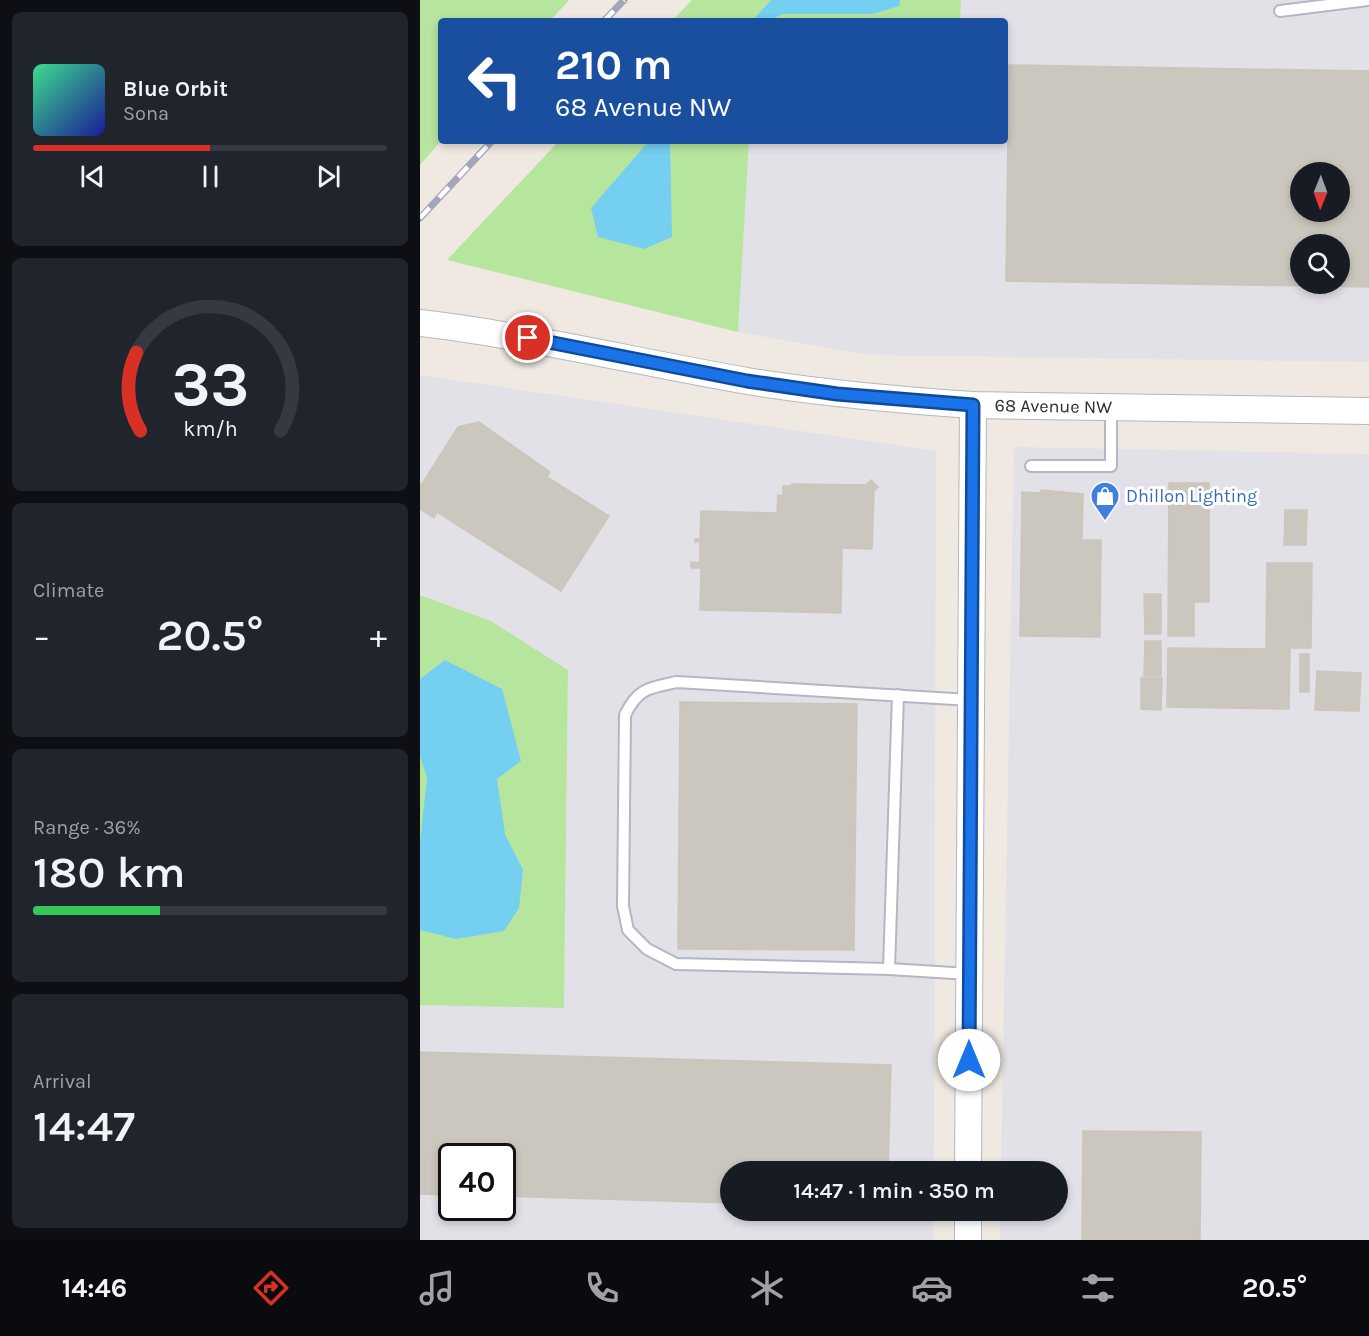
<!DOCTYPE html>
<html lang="en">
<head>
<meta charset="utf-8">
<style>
  :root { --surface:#171b24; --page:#20242c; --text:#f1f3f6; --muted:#9ea1a6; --line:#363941; --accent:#d93025 }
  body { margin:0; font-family:Karla,sans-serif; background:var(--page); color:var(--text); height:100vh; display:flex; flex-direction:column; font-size:22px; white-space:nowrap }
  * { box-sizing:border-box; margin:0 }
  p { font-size:20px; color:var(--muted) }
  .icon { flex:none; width:33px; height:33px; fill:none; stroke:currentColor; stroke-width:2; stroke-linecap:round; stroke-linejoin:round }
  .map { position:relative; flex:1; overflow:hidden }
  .sheet { display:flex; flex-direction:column; gap:12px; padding:12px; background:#0d0f14; width:420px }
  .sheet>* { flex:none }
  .hud { position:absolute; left:18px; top:18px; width:570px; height:126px; border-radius:6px; box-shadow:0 3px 9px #0003; background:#1a4fa0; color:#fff; overflow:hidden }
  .needle { width:39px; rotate:181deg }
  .fabs { position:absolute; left:870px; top:162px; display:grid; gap:12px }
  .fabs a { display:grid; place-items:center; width:60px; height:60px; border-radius:50%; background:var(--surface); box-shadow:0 3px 9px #0003; font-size:30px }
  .speed { position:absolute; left:18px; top:1143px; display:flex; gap:12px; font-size:30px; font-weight:700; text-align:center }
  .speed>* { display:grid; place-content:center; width:78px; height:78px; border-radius:50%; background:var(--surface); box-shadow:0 3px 9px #0003; line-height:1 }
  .speed .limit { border:3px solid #111; border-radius:9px; background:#fff; color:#111 }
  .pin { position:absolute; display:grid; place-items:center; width:51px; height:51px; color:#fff; margin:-26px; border:3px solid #fff; border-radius:50%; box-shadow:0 2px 6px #0007 }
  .me { position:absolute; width:66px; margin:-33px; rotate:0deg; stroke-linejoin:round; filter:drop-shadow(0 0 4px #0008) }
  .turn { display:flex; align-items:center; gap:21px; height:126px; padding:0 18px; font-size:27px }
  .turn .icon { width:78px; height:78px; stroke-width:2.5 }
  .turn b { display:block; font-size:42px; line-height:51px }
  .big { font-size:45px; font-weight:600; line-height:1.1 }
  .sheet .card { flex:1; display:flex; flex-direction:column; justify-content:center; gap:9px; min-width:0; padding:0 21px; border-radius:9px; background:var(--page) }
  .sheet .dial { align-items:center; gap:0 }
  .dial svg { height:156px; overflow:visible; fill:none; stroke:var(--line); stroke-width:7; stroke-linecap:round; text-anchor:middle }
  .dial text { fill:var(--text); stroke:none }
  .song { display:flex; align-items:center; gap:18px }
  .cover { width:72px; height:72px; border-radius:9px; background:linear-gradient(135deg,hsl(150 70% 55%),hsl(240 70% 35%)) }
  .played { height:6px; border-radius:3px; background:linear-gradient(90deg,var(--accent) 50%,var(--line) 50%) }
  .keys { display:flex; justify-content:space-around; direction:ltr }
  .heat { display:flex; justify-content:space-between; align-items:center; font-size:33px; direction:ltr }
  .charge { height:9px; border-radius:4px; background:linear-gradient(90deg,#34c759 36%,var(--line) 0) }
  .trip { position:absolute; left:300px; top:1161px; width:348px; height:60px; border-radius:30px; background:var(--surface); box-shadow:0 3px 9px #0003; font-weight:600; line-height:60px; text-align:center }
  .dock { display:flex; height:96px; justify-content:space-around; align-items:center; background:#090b0e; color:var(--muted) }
  .dock .icon { width:42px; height:42px }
  .dock .current { color:var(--accent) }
  .dock b { font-size:27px; color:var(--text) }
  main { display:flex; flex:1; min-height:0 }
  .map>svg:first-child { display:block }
</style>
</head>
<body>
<main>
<section class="sheet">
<div class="card">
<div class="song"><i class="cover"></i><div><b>Blue Orbit</b><p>Sona</p></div></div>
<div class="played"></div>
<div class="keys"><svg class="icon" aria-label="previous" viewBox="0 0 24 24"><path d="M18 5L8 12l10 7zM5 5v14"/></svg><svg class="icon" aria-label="pause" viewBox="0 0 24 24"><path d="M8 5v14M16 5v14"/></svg><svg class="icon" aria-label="next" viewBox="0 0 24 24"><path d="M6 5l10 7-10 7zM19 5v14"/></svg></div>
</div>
<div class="card dial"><svg viewBox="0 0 100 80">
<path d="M14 69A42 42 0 1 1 86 69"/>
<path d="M14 69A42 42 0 0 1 12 29" stroke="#d93025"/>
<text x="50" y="56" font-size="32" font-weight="700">33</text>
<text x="50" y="72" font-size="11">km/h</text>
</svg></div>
<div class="card"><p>Climate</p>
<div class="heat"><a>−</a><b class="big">20.5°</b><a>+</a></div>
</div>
<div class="card"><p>Range · 36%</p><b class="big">180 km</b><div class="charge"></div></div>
<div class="card"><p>Arrival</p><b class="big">14:47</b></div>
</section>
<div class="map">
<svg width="949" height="1240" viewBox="0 0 949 1240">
  <rect width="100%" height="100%" fill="#efe9e1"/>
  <g fill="#e3e1e8" fill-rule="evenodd">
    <path d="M541,0h408v362l-500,-7 -131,-23 11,-191h256v-120h-45zM880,172h40v40h-40zM880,244h40v40h-40z"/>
    <path d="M0,375l516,76 -2,720 -204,1v38l204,1 -1,29h-513v-235l144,2 4,-337 -77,-49 -71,-26zM32,1156h50v52h-50z"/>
    <path d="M594,447l355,7v786h-369v-29l58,-1v-38l-57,-1z"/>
  </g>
  <g fill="#b6e59e">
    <path d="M0,0h149l-19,21h-109v120l-21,24z"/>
    <path d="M272,0h269l-1,21h-288z"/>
    <path d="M139,141h190l-11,191 -291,-72z"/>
    <path d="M0,595l71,26 77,49 -4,338 -144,-3z"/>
  </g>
  <g fill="#75cff0">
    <path d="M351,0h129l-1,6 -26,8h-91l-13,7h-17z"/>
    <path d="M229,141h21l2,96 -28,12 -46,-12 -7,-29z"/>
    <path d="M25,660l57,29 19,72 -24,18 8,55 18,36 -4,38 -15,23 -48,8 -36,-9v-88l7,-64 -7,-22v-77z"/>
  </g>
  <g fill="#cbc7bf" stroke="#cbc5ba" stroke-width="1.5" fill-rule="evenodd">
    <path d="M589,65l360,6v216l-363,-6zM880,172h40v40h-40zM880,244h40v40h-40z"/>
    <path d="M59,422l71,50 -3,5 62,39 -48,75 -124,-79 -3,6 -14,-9v-22l38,-60z"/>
    <path d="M451,480l7,7 -4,4 -2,58 -30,-1 -1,65 -141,-3 1,-42h-10v-6l9,1v-21h-5v-3h5l1,-28 76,2 1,-18 5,1v-10h9v-2l74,1z"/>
    <path d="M749,483h40v119h-15v34h-26z"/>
    <path d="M621,490l42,4 -1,46h19l-1,97 -80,-1 2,-144 18,1z"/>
    <path d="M865,510h22l-1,35h-22z"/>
    <path d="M847,563h45l-1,85h-21l-1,61 -122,-2 1,-59 98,1z"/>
    <path d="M724,594h17v40h-16z"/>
    <path d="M725,641h16v35h-17z"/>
    <rect x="880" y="654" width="9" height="38"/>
    <path d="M897,671l44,2 -2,38 -44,-1z"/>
    <path d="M721,678h21l-1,32 -20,-1z"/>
    <path d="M260,702l177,2 -3,246 -176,-1z"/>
    <path d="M0,1052l471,13 -3,107h-158v31l-228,-7v-40h-50v39l-32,-1z"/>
    <path d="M663,1131l118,1 -1,108h-118z"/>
  </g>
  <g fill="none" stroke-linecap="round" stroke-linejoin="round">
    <g stroke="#b4b7c1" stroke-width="14">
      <g id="service">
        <path d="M860,11l88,-11"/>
        <path d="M611,466h80v-59"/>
        <path d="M469,969l9,-274"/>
        <path d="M549,974l-80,-5 -213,-5 -29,-15 -19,-19 -5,-24 2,-191c13,-27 24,-27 52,-33l293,18"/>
      </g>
    </g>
    <g stroke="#b4b7c1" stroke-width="28">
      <g id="tertiary">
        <path id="s1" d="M0,323c110,13 218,39 327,58 75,12 151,19 226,24l396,6"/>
        <path d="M548,1172l5,-767"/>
        <path d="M548,1240v-30"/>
      </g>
    </g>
    <use href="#service" stroke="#fff" stroke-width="10"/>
    <use href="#tertiary" stroke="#fff" stroke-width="26"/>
    <g stroke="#a3a6b8" stroke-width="7">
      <g id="rail">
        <path d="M184,21l20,-21"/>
        <path d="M0,218l72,-77"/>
      </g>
    </g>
    <use href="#rail" stroke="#fff" stroke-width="4.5" stroke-dasharray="14" stroke-linecap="butt"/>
  </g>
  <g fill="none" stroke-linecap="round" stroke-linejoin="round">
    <g stroke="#114b97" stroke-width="15">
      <path id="route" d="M108,338l219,43 90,13 136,11 -4,655"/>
    </g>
    <use href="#route" stroke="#1a73e8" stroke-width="10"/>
  </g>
  <defs>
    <g id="shop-pin" transform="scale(1.5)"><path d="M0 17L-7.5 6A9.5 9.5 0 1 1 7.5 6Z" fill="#3f7fe0" stroke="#fff"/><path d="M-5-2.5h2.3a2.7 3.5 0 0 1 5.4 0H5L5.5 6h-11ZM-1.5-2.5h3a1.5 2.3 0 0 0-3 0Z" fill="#fff"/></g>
  </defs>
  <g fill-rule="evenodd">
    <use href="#shop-pin" x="685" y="496"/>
  </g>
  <g text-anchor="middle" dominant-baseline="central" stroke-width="6" stroke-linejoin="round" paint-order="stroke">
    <g font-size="18" fill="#2e2e2e" stroke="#fff">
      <text stroke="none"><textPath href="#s1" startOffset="640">68 Avenue NW</textPath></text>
    </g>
    <g font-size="18" fill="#366cbe" stroke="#fff" text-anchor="start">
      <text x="706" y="496">Dhillon Lighting</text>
    </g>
  </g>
</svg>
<div class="fabs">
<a><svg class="needle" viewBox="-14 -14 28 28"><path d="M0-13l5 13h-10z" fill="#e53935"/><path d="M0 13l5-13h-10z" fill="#9ea1a6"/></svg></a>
<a><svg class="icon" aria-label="search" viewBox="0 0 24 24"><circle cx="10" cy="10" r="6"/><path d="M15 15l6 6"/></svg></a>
</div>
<div class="speed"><div class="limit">40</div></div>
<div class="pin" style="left:108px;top:338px;background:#d93025"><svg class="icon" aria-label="arrive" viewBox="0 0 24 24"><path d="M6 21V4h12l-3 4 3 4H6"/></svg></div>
<svg class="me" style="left:549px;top:1060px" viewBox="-20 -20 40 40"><circle r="19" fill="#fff"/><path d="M0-13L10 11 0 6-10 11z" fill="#1a73e8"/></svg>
<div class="trip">14:47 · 1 min · 350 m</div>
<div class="hud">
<div class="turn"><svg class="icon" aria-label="left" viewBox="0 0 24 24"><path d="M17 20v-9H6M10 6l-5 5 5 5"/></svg><div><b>210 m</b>68 Avenue NW</div></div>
</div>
</div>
</main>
<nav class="dock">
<b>14:46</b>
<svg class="icon current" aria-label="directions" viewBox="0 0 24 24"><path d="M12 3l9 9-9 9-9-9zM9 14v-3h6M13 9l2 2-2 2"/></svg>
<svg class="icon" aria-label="music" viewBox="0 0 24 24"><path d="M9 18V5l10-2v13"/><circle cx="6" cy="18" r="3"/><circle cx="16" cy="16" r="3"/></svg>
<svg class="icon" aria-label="phone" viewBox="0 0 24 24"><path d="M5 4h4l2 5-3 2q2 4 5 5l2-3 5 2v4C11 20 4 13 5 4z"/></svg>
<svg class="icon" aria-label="climate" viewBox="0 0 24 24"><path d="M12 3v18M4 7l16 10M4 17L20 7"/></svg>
<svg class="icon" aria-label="car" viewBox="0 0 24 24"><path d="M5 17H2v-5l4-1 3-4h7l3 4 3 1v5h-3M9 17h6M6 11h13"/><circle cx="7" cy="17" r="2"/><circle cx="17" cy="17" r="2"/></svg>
<svg class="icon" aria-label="filters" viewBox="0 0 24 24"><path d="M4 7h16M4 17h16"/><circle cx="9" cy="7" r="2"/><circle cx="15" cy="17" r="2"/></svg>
<b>20.5°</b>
</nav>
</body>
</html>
